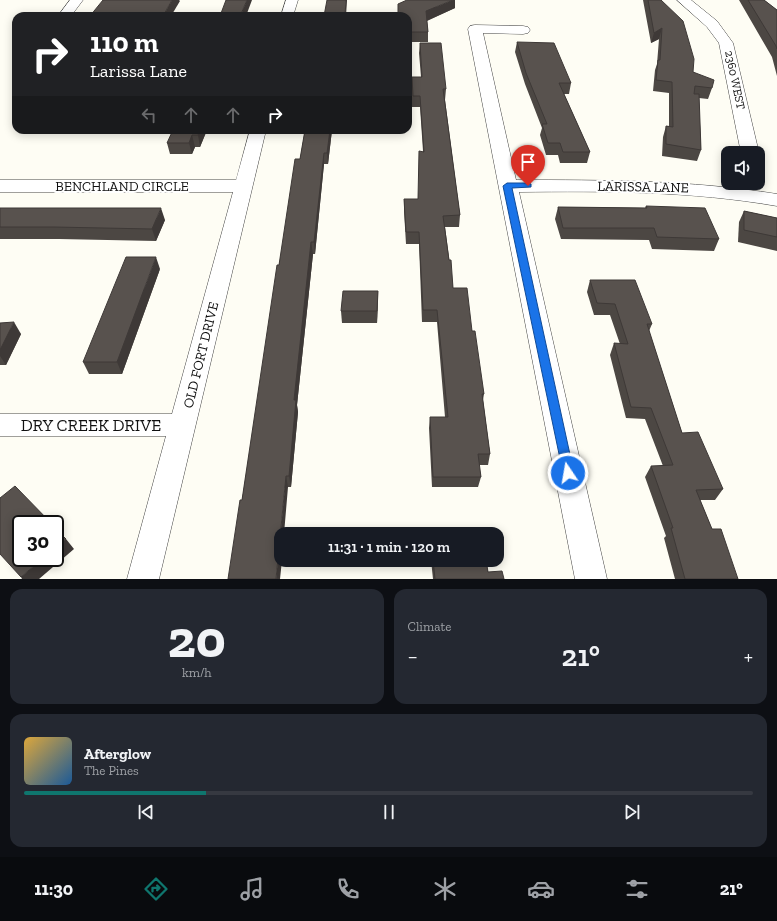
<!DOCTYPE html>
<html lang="en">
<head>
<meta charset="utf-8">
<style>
  :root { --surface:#171b24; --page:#242831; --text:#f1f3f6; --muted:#9ea1a6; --line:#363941; --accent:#0f766e }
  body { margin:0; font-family:"Zilla Slab",serif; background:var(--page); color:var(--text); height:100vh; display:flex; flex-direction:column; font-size:15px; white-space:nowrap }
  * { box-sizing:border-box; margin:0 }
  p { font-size:13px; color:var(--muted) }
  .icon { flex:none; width:22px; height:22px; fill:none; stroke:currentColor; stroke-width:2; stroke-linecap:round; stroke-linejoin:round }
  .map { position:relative; height:579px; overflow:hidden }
  .sheet { display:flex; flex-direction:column; gap:10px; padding:10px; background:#0d0f14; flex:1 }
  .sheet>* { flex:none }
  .hud { position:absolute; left:12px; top:12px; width:400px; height:122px; border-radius:12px; box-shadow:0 2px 10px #0003; background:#202124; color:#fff; overflow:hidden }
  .tools { position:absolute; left:721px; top:146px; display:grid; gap:8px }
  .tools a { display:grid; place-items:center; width:44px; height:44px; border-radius:8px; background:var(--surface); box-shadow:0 2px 10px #0003; font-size:20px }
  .speed { position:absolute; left:12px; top:515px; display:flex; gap:8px; font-size:20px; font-weight:700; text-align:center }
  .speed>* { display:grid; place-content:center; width:52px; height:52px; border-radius:50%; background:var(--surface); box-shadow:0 2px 10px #0003; line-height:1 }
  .speed .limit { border:2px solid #111; border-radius:6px; background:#fff; color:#111 }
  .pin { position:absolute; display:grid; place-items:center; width:34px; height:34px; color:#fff; margin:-41px -17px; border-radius:50% 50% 50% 0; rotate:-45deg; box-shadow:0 0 4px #0007 }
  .pin .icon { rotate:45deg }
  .me { position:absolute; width:44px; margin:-22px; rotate:348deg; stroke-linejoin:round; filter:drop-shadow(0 0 3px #0008) }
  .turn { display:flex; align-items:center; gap:14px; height:84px; padding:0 12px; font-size:18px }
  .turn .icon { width:52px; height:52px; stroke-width:2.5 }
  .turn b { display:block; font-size:28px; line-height:34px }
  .lanes { display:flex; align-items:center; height:38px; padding:0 12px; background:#0003; justify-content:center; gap:20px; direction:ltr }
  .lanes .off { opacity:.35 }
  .big { font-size:30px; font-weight:600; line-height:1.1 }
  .sheet .tile { flex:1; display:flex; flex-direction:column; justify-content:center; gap:6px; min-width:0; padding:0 14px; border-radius:12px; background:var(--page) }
  .sheet .dial { align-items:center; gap:0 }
  .dial b { font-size:52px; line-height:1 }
  .song { display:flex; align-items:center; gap:12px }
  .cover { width:48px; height:48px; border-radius:6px; background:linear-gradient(135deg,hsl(40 70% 55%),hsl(210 70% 35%)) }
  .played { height:4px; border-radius:2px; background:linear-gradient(90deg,var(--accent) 25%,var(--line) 25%) }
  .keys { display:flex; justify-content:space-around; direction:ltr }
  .heat { display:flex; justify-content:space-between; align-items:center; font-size:22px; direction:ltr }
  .sheet .tiles { flex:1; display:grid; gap:10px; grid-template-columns:1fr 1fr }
  .tile:last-child { grid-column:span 2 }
  .trip { position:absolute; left:274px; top:527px; width:230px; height:40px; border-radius:12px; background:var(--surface); box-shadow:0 2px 10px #0003; font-weight:600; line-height:40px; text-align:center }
  .tabs { display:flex; height:64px; justify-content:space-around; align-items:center; background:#090b0e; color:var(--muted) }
  .tabs .icon { width:28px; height:28px }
  .tabs .on { color:var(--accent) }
  .tabs b { font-size:18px; color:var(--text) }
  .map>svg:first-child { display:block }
</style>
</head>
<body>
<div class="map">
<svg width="777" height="579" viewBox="0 0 777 579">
  <rect width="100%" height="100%" fill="#fefdf4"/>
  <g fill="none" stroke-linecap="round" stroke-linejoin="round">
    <g stroke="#434343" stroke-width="1">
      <g id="minor">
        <path d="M70,0h13l-12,16h-13z"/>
        <path d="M286,0h12l-5,16h-12z"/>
        <path d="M677,0h14l26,21 16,22 26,110 -1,1 -17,-1 -22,-110 -12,-16z"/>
        <path d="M475,25l48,1 5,1 2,3 -2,3 -5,1 -40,-1 33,147c88,0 174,0 261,14v12c-86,-15 -171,-15 -258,-14l88,387h-32l-107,-550 2,-3z"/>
        <path d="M250,130h16l-107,449h-32l39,-143h-166v-22h172l61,-222h-233v-12h236z"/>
      </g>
    </g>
    <use href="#minor" fill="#fff" fill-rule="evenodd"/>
  </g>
  <g fill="#4c4743">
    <path d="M643,0h18l32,72 19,16 -4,11 -9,-1 2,52 -4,11 -35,-5 1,-19 3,-11h3v-33l-16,-2 2,-21 2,-6 2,-25 -8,4z"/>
    <path d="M739,0h25l13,10v66l-5,-19z"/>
    <path d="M398,4l57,4 -28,13 1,11v10h-20v-26h-10z"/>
    <path d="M517,42l54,41 -2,11h-5l26,58 -3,11h-27l-2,-8h-12l-6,-20 2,-7 -17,-44 -10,-32z"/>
    <path d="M420,43l26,46 -1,11 15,115 -1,12h-14l8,61 19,43 12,63 -1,6 7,54 -2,11h-9l2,12 -3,10h-46l-3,-59 1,-11h15l-8,-95h-15l-3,-78h-13l-2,-33v-12h14l5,-48 -3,-44h-8v-30h9l-2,-24z"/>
    <path d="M207,130l-7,17h-5l-3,7h-22l-3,-11z"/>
    <path d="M305,130h27l-4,34h-4l-9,90h-2l-16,151 1,7 -7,75h-3l-46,13 37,-235 21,-106z"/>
    <path d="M646,206l73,33 -5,12 -62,-2 -3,-9 -88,-1 -6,-20 3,-12 87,1z"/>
    <path d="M0,208l165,12 -9,21 -97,-2h-59z"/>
    <path d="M744,211l33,7v33l-39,-9 1,-20z"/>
    <path d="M160,269l-38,105h-33l-6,-12z"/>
    <path d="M590,280l62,44 -3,7 33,102 41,56 -8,11h-15l12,29 26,50h-63l-11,-41 2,-2 -21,-59 6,-11h12l-18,-47 -19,-1 -16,-63 4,-12 6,1 -10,-29h-16l-7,-23z"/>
    <path d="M378,291l-1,32h-35l-1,-12z"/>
    <path d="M0,323l21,11 -15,31h-6z"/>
    <path d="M431,560h55l2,12 16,7h-71z"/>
  </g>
  <g fill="#3e3937">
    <path d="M172,0h7l1,1 -9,15h-8z"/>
    <path d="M247,0h5l-6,16h-5v-2z"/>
    <path d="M346,0h1l-1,16h-1z"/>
    <path d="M453,0h2v8l-29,13v-10z"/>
    <path d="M662,28l-3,11 -8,4 3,-10z"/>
    <path d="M200,130h7l-7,17 -2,-12z"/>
    <path d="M330,130h2l-4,34 -1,-11z"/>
    <path d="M192,135l3,12 -3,7 -3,-11z"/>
    <path d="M324,153v11l-9,90 -1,-12z"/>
    <path d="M161,208l4,12 -9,21 -4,-12z"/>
    <path d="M311,242l2,12 -16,151 1,7 -7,75 -2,-11 5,-76z"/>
    <path d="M156,257l4,12 -38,105 -5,-12z"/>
    <path d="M378,291v12l-1,20v-12z"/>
    <path d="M14,322l7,12 -15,31 -6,-9v-6z"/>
    <path d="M286,476l2,11 -4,47h-3v26h1l-2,19h-4z"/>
    <path d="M66,539l8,10 -35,30h-17l-1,-2 22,-19h12v-10z"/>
  </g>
  <g fill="#58524e" stroke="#3e3937">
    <path d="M103,0h69l-9,16h-73z"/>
    <path d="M226,0h21l-6,14h3v2h-24z"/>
    <path d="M327,0h19l-1,16h-21z"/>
    <path d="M407,0h46l-27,11 2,21h-20v-16h-10v-12z"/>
    <path d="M648,0h13l22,21 11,38 -1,13 21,8 -2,8 -17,-2 -1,8h5l2,56 -35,-6v-18l7,1 -1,-45 -16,-2 2,-20h2l2,-32 -8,5z"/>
    <path d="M748,0h16l13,10v39l-1,-3z"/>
    <path d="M517,42l37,1 17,40h-12l31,69h-27l-3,-9h-12l-6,-19h5l-21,-51z"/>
    <path d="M420,43h21l5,46h-3l17,126 -17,1 6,44h2l2,28h14l5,43h3l9,63h-2l8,60h-12l3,23h-48l-3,-60h18l-11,-107h-14l-4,-78h-13l-2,-33h14l1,-48 5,1 -4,-56h-7l-1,-19h10z"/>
    <path d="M173,130h27l-2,5h-6l-3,8h-22z"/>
    <path d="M305,130h25l-3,23h-3l-10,89h-3l-17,158h2l-7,76h-3l-10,103h-48l12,-79h2l35,-235h2l16,-106h5z"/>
    <path d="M646,206l59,2 14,31 -62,-2 -3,-9h-91l-5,-21 89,1z"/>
    <path d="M0,208h161l-9,21 -98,-2h-54z"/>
    <path d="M744,211l33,7v19l-33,-7z"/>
    <path d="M126,257h30l-39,105h-34z"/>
    <path d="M590,280h45l17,44h-5l35,109 16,-1 25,57 -27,1 16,39h9l17,50h-53l-14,-51h2l-22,-62 22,-1 -22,-57 -20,-1 -17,-64 14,1 -13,-40 -18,-1z"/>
    <path d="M343,291h35l-1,20h-36z"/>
    <path d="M14,322l-14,28v-27z"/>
    <path d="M15,486l37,38h-31v34h22l-22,19 -21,-23v-56z"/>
    <path d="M55,528l11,11 -11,9z"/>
    <path d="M433,560h53l2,12 14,-1 2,8h-69z"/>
  </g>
  <path fill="#1a73e8" stroke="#114b97" d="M528,183l3,1v3l-19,1 62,285 -1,4 -5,1 -4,-1 -1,-4 -60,-287 4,-3z"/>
  <g text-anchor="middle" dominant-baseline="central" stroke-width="4" stroke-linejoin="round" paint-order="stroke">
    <g font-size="12" fill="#101010" stroke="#fff">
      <text transform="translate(735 80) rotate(78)">2360 WEST</text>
    </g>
    <g font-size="14" fill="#101010" stroke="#fff">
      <text x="122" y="186">BENCHLAND CIRCLE</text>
      <text transform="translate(643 187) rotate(1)">LARISSA LANE</text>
      <text transform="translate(201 355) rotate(-76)">OLD FORT DRIVE</text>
    </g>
    <g font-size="17" fill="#101010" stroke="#fff">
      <text x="91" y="425">DRY CREEK DRIVE</text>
    </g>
  </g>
</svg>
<div class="tools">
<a><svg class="icon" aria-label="sound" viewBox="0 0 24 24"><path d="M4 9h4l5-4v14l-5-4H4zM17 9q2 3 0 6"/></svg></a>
</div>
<div class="speed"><div class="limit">30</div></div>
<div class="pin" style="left:528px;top:186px;background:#d93025"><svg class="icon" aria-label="arrive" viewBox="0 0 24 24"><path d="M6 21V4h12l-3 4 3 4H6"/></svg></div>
<svg class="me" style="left:568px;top:473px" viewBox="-20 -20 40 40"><circle r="17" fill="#1a73e8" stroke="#fff" stroke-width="3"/><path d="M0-11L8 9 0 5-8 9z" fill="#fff"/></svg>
<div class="trip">11:31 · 1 min · 120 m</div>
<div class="hud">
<div class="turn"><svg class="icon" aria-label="right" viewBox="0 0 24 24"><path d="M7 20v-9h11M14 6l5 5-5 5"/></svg><div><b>110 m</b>Larissa Lane</div></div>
<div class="lanes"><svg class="icon off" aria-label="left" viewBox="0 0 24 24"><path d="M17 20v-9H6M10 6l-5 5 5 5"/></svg><svg class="icon off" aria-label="ahead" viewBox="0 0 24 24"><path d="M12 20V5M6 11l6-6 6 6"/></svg><svg class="icon off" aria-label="ahead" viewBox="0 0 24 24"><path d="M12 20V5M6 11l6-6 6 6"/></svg><svg class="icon" aria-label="right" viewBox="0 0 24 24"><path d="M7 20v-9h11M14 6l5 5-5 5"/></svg></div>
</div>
</div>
<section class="sheet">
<div class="tiles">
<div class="tile dial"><b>20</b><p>km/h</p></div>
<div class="tile"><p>Climate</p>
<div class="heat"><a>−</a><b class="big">21°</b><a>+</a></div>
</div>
<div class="tile">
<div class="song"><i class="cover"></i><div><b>Afterglow</b><p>The Pines</p></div></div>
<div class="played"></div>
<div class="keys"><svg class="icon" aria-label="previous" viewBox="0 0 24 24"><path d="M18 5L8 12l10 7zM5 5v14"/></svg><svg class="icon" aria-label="pause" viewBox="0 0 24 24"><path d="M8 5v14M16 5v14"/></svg><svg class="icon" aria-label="next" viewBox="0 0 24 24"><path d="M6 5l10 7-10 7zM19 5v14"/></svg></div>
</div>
</div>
</section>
<nav class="tabs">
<b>11:30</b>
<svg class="icon on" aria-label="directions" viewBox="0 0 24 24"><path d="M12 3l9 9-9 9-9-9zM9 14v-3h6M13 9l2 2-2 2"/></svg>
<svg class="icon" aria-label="music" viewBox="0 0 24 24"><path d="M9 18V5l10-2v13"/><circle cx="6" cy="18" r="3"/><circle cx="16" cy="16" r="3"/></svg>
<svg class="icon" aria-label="phone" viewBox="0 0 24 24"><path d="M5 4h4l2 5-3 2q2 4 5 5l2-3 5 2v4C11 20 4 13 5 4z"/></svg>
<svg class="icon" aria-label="climate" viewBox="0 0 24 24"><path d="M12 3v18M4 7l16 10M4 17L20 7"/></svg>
<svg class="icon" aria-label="car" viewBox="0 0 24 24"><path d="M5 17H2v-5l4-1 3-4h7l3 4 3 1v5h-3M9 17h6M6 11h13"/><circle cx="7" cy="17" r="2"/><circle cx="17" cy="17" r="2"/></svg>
<svg class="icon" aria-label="filters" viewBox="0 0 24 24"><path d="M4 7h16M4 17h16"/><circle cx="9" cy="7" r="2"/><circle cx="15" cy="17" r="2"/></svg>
<b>21°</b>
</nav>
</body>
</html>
